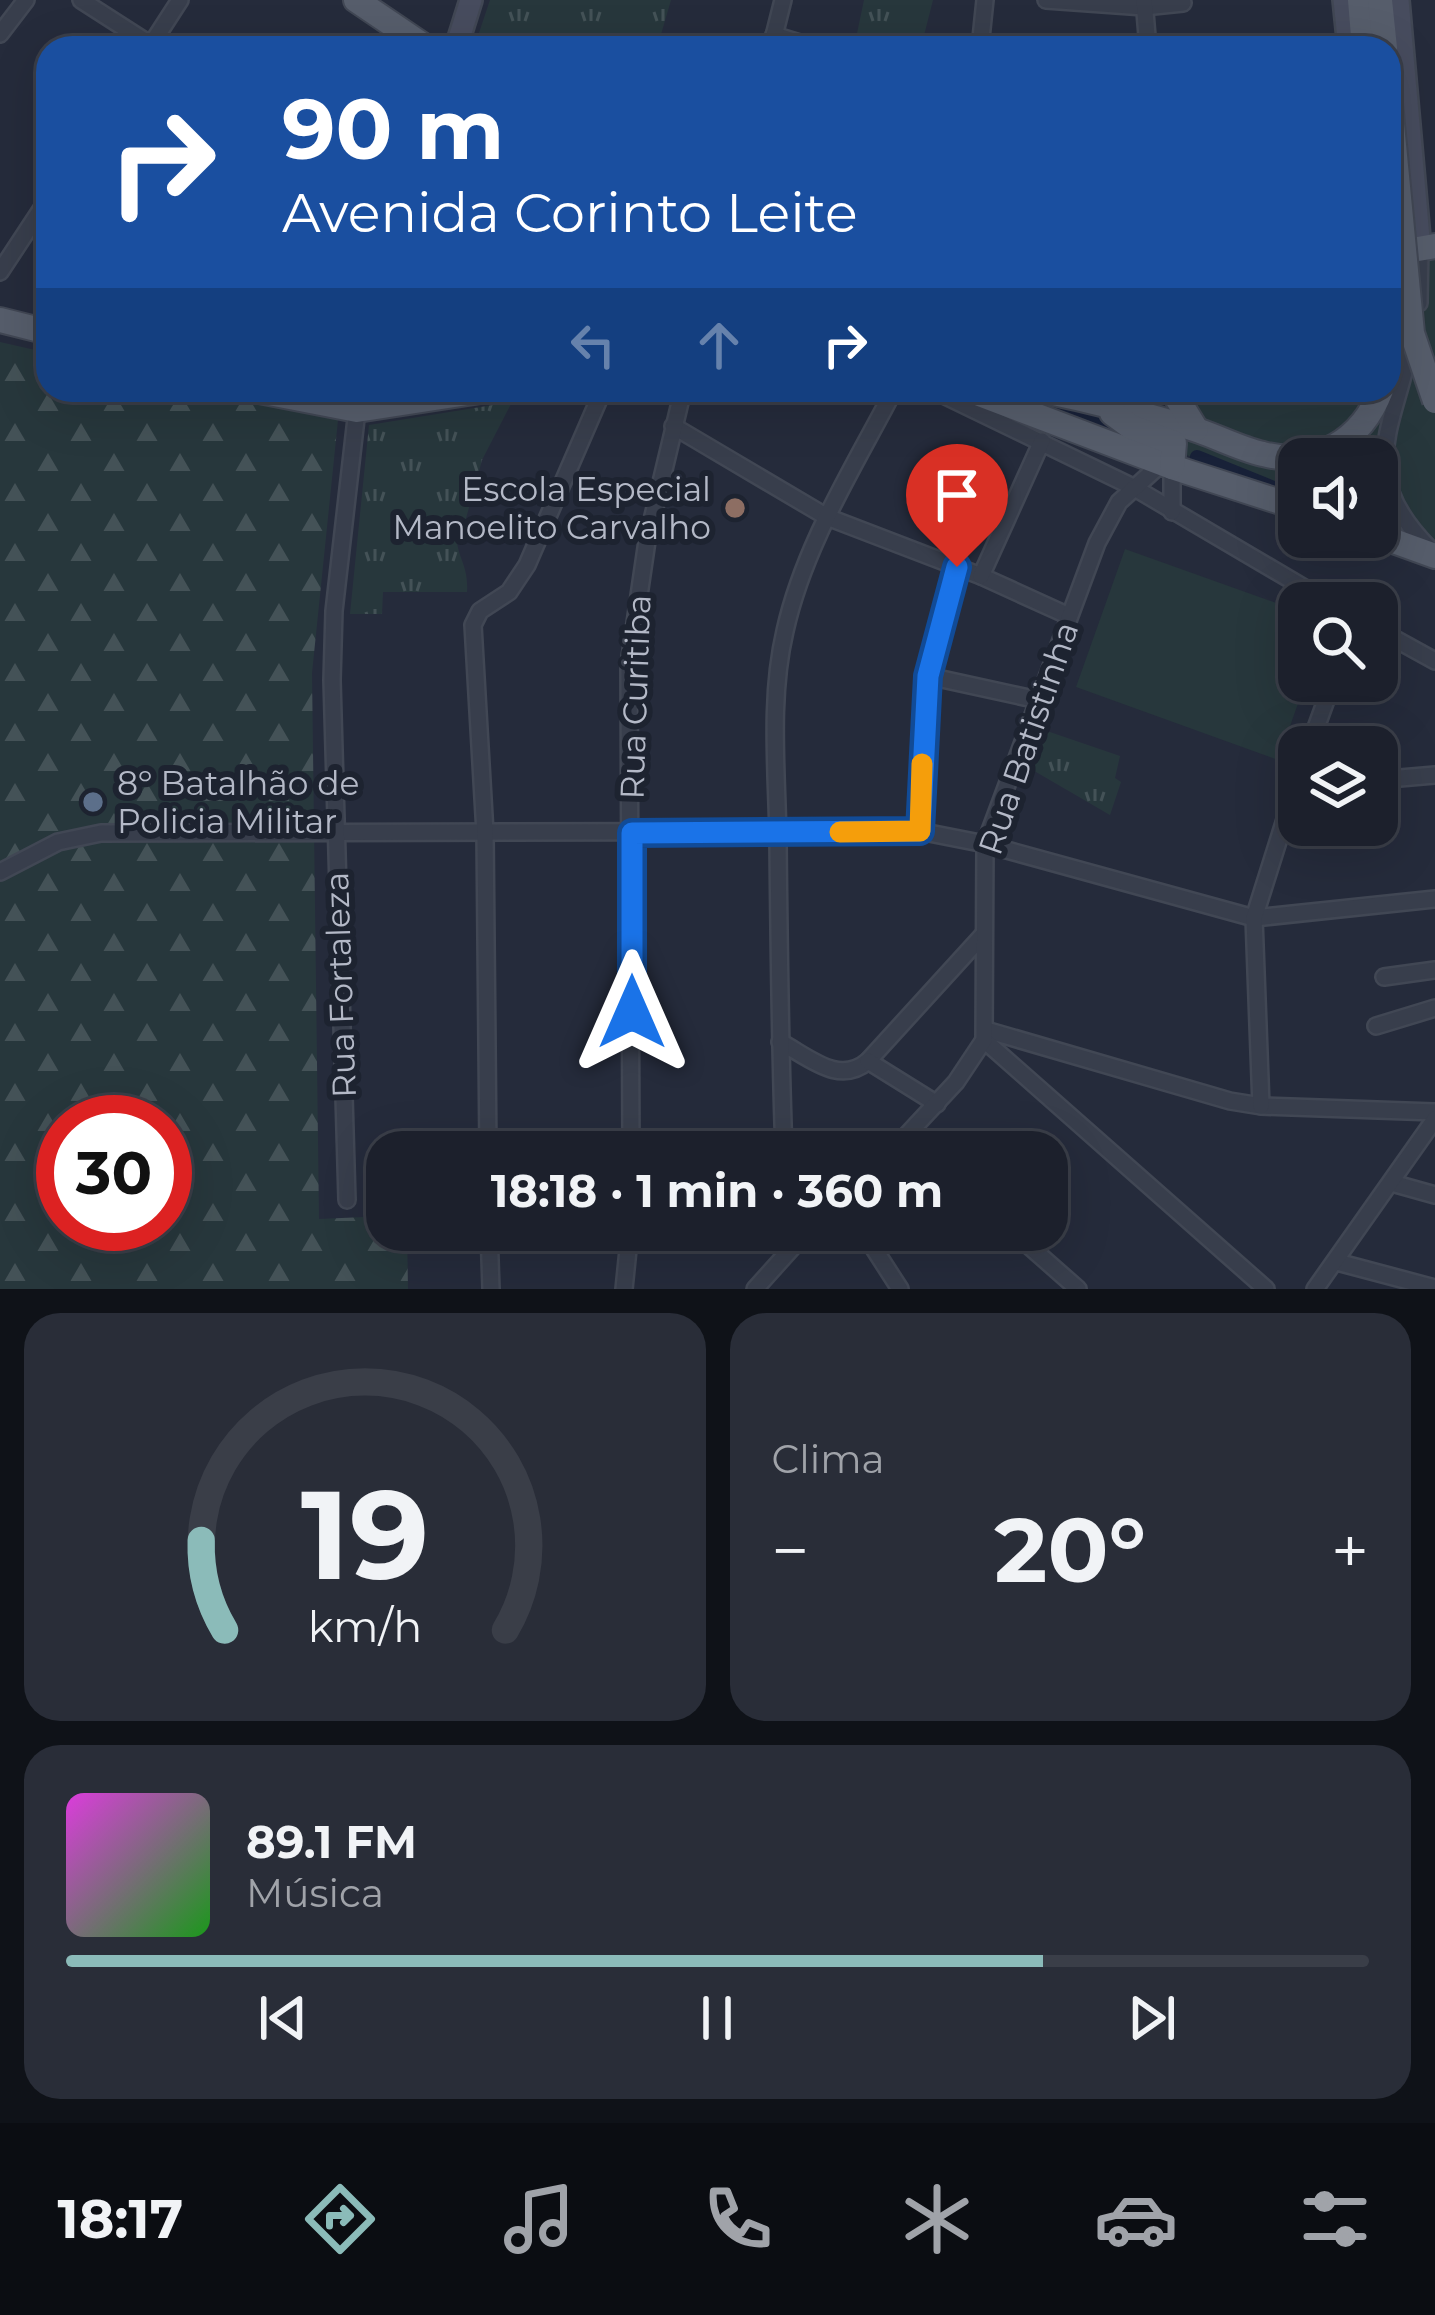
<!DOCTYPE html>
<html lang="pt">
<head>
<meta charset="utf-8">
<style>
  :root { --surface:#1c202c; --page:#292d38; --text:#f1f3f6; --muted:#a0a3a9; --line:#3a3e48; --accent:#8bbbb9 }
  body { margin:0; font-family:Montserrat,sans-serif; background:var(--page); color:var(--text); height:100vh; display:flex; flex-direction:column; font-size:45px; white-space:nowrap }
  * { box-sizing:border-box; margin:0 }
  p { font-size:39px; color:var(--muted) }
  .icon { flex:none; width:66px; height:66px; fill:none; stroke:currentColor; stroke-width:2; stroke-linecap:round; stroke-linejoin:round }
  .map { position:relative; height:1289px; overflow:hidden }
  .panel { display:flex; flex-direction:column; gap:24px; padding:24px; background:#0f1218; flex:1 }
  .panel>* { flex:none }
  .banner { position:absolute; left:36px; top:36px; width:1365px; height:366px; border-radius:36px; box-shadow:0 12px 48px #0002,0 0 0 3px var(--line); background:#1a4fa0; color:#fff; overflow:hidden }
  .fabs { position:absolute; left:1278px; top:438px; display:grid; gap:24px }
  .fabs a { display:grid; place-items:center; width:120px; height:120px; border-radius:24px; background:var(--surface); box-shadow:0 12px 48px #0002,0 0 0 3px var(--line); font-size:60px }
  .speed { position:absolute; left:36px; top:1095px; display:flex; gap:24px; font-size:60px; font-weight:700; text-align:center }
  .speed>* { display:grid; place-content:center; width:156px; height:156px; border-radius:50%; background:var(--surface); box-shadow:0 12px 48px #0002,0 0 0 3px var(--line); line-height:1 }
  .speed .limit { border:18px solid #d22; background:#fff; color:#111 }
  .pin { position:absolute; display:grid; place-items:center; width:102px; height:102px; color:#fff; margin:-123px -51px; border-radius:50% 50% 50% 0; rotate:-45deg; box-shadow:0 0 12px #0007 }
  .pin .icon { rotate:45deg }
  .me { position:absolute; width:132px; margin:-66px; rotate:0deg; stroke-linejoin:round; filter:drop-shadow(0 0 9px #0008) }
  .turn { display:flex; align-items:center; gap:42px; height:252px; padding:0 48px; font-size:54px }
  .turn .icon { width:156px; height:156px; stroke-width:2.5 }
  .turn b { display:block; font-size:84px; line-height:102px }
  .lanes { display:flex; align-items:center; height:114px; padding:0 48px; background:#0003; justify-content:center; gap:60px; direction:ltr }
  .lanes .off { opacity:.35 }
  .big { font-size:90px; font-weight:700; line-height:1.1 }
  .panel .tile { flex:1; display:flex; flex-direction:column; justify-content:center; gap:18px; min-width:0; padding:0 42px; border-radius:36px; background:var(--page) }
  .panel .dial { align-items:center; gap:0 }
  .dial svg { height:312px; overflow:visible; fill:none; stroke:var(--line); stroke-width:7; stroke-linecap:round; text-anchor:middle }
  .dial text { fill:var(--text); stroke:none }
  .song { display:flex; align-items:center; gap:36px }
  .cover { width:144px; height:144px; border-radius:18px; background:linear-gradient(135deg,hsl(300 70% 55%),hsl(120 70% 35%)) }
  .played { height:12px; border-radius:6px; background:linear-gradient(90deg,var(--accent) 75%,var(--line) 75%) }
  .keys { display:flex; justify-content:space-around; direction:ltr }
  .heat { display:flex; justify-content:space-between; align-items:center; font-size:66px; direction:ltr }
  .panel .tiles { flex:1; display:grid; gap:24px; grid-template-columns:1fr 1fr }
  .tile:last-child { grid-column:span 2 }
  .trip { position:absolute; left:366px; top:1131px; width:702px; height:120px; border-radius:36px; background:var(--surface); box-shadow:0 12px 48px #0002,0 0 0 3px var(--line); font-weight:700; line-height:120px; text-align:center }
  .tabs { display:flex; height:192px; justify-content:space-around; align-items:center; background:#0b0d12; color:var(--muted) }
  .tabs .icon { width:84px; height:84px }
  .tabs .selected { color:var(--accent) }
  .tabs b { font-size:54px; color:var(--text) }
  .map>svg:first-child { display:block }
</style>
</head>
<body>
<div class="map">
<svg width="1435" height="1289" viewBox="0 0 1435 1289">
  <defs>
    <pattern id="grass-tufts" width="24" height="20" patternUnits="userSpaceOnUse" patternTransform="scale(3)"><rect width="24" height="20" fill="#27373c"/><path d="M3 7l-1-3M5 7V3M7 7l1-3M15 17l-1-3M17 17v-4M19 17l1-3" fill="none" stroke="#445257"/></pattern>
    <pattern id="forest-firs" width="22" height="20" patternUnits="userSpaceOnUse" patternTransform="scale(3)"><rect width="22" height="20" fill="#27373c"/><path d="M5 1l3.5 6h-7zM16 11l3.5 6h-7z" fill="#445257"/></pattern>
  </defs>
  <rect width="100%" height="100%" fill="#252b3b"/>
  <g fill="url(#grass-tufts)">
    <path d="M490,0h181l-14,48h-161l-19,-9z"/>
    <path d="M864,0h69l-12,47 -23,-10 -6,11h-38z"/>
    <path d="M512,402l-30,58 -17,62 -8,2c-4,32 12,37 10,68h-84l-1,22h-32l19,-189z"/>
    <path d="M1041,729l79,27 -5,22 6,4 -11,33 -86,-50z"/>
  </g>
  <path fill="url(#forest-firs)" fill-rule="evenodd" d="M0,342l48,11v37h160l130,30 -26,253 7,546 68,-3v14h20l1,59h-408zM63,1122h102v102h-102z"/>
  <g fill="#27373c">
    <path d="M1435,258v285l-58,-22v-62h-78v39l-136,-52 17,-56h209v-126z"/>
    <path d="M1125,549l174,62v70h7l-28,79 -202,-73z"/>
  </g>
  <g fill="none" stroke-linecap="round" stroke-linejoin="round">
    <g stroke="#182138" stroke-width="14">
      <path d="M1007,390l119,43"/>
      <path d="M1197,457l84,34"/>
      <path d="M1377,521l2,1"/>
    </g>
    <g stroke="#414754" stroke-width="20">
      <g id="street">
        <path d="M81,0l70,45"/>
        <path d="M1046,0l98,7 39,-4"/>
        <path d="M1144,0l4,48"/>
        <path d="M0,34l26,-34"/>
        <path d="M774,35l42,13"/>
        <path d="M149,48l31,-48"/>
        <path d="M771,48l12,-48"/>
        <path d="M980,48l5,-48"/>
        <path d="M0,272l48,-73"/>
        <path d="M1419,303l1,-54"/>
        <path d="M1412,338c-17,90 -59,133 17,210"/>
        <path d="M933,390l200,97 197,116"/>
        <path d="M673,426l154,91 154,59 88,40"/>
        <path d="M1172,512v-45"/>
        <path d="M981,576l61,-135"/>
        <path d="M1377,629l58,32"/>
        <path d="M928,676l110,24"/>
        <path d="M1309,747l24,-66"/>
        <path d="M1377,780l58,-5"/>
        <path d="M919,831l9,-155 29,-109"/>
        <path d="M0,872l58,-30 43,-9 818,-2 66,13 269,74 181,-19"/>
        <path d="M1384,977l51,-7"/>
        <path d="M1376,1026l59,-18"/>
        <path d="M986,1030l244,71 31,5 174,6"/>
        <path d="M984,1040l282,249"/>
        <path d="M780,1042c29,15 59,44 88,19l114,-125"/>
        <path d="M868,1061l69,43"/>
        <path d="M1261,1106l-7,-188 45,-143"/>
        <path d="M908,1136l17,16"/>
        <path d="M488,1152l-3,-319 -12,-208 7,-14 29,-19 18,-27 76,-175"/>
        <path d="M631,1152l-2,-488 18,-123 36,-151"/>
        <path d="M784,1152c-4,-104 -5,-207 -6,-311 -1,-69 -9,-142 7,-210 19,-86 69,-164 109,-241"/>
        <path d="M891,1152l65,-70 28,-42 1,-196 112,-301 22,-41 43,-39"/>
        <path d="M1392,1183l43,12"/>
        <path d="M347,1200l-15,-520 2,-69 23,-201"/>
        <path d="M489,1230l2,59"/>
        <path d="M862,1230l38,59"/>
        <path d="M1011,1230l67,59"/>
        <path d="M1337,1262l98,26"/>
        <path d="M624,1289l6,-59"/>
        <path d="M755,1289l53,-59"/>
        <path d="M1315,1289l120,-170"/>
      </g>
    </g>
    <g stroke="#414754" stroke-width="26">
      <g id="secondary">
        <path d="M1344,0l5,48"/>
        <path d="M1398,0l22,249"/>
        <path d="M456,48l15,-48"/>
      </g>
    </g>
    <g stroke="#414754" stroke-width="28">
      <g id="primary">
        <path d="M356,0l71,48"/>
        <path d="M1360,0l4,48"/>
        <path d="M1380,0l5,48"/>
        <path d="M1389,254l46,-8"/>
        <path d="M0,320l48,12"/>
        <path d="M254,390l103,20 130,-20"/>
        <path d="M969,390l203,77 127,41"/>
        <path d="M1040,390c48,10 96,22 144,36 27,7 52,22 79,28 54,14 99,-14 118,-64"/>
        <path d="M1172,390l24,39"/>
        <path d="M1112,413l19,14 43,16 -2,24"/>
        <path d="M1377,535l58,21"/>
      </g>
    </g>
    <use href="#street" stroke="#383e4c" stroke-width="15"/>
    <use href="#secondary" stroke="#474c5e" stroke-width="21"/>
    <use href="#primary" stroke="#565d6b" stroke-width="24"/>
    <g stroke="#414754" stroke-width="28" stroke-linecap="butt">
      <path id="primary-bridge" d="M1389,93l23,240 23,68"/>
    </g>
    <use href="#primary-bridge" stroke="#565d6b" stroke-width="24"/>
  </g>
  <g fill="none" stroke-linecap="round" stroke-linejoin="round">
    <g stroke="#114b97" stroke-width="30">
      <path id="route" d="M632,1012v-179l288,-2 8,-155 29,-109"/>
    </g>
    <use href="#route" stroke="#1a73e8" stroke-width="21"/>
    <path stroke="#f59e0b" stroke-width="21" d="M840,832l80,-1 2,-67"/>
  </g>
  <circle fill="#8d6e63" stroke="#1d2330" stroke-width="4.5" cx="735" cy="508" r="12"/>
  <circle fill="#5c6f8a" stroke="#1d2330" stroke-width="4.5" cx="93" cy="802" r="12"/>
  <g text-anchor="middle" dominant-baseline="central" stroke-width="12" stroke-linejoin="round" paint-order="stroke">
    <g font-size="33" fill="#b4b9c7" stroke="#1d2330" text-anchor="end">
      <text x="711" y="489">Escola Especial<tspan x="711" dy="38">Manoelito Carvalho</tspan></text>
      <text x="117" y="783" text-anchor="start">8º Batalhão de<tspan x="117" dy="38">Policia Militar</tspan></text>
    </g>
    <g font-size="33" fill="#b4b9c7" stroke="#1d2330">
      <text transform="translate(635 697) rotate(-88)">Rua Curitiba</text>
      <text transform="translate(1028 738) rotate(-71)">Rua Batistinha</text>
      <text transform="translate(340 985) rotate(-92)">Rua Fortaleza</text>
    </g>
  </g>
</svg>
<div class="fabs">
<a><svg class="icon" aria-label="sound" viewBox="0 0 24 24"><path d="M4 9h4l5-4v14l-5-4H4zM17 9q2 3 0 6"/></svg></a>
<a><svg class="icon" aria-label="search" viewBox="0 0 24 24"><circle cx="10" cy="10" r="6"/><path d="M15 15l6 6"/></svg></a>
<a><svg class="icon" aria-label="layers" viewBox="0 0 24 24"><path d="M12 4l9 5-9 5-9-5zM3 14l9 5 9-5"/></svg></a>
</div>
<div class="speed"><div class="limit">30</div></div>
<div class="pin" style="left:957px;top:567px;background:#d93025"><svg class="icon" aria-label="arrive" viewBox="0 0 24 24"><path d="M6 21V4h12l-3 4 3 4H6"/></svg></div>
<svg class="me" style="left:632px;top:1012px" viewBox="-20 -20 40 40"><path d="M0-17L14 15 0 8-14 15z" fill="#1a73e8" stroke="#fff" stroke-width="4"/></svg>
<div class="trip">18:18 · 1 min · 360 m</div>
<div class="banner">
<div class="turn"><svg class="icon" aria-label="right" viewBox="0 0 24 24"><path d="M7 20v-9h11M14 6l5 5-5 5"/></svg><div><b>90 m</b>Avenida Corinto Leite</div></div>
<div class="lanes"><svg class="icon off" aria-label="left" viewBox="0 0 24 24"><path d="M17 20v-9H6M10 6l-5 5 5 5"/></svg><svg class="icon off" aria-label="ahead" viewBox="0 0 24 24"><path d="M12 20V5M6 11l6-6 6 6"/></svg><svg class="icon" aria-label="right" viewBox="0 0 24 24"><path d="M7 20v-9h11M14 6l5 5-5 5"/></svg></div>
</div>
</div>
<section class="panel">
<div class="tiles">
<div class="tile dial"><svg viewBox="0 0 100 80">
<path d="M14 69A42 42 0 1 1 86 69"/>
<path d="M14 69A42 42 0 0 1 8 46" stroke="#8bbbb9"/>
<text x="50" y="56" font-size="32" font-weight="700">19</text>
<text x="50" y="72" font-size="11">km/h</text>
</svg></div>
<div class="tile"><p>Clima</p>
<div class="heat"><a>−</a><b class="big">20°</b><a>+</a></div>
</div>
<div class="tile">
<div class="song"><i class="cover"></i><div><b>89.1 FM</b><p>Música</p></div></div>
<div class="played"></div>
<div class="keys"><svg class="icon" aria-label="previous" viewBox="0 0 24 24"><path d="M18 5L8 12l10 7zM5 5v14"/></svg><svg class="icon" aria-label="pause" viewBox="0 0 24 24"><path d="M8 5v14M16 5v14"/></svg><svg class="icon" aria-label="next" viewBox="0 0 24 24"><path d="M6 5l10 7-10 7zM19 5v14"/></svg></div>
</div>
</div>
</section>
<nav class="tabs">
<b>18:17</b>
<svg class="icon selected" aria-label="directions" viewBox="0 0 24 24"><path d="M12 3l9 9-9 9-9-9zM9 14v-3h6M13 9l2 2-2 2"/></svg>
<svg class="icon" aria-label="music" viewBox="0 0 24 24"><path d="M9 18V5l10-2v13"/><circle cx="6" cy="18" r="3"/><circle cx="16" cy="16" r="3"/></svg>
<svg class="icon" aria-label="phone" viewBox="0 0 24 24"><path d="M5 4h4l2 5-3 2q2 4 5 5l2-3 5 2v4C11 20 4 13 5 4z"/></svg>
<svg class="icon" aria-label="climate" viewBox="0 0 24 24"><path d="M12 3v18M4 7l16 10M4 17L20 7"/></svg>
<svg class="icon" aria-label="car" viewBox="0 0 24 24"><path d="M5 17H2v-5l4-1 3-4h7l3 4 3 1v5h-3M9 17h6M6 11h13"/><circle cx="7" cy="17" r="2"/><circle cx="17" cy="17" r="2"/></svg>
<svg class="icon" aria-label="filters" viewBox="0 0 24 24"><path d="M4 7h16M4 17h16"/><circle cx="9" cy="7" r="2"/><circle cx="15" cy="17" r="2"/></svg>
</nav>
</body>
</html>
